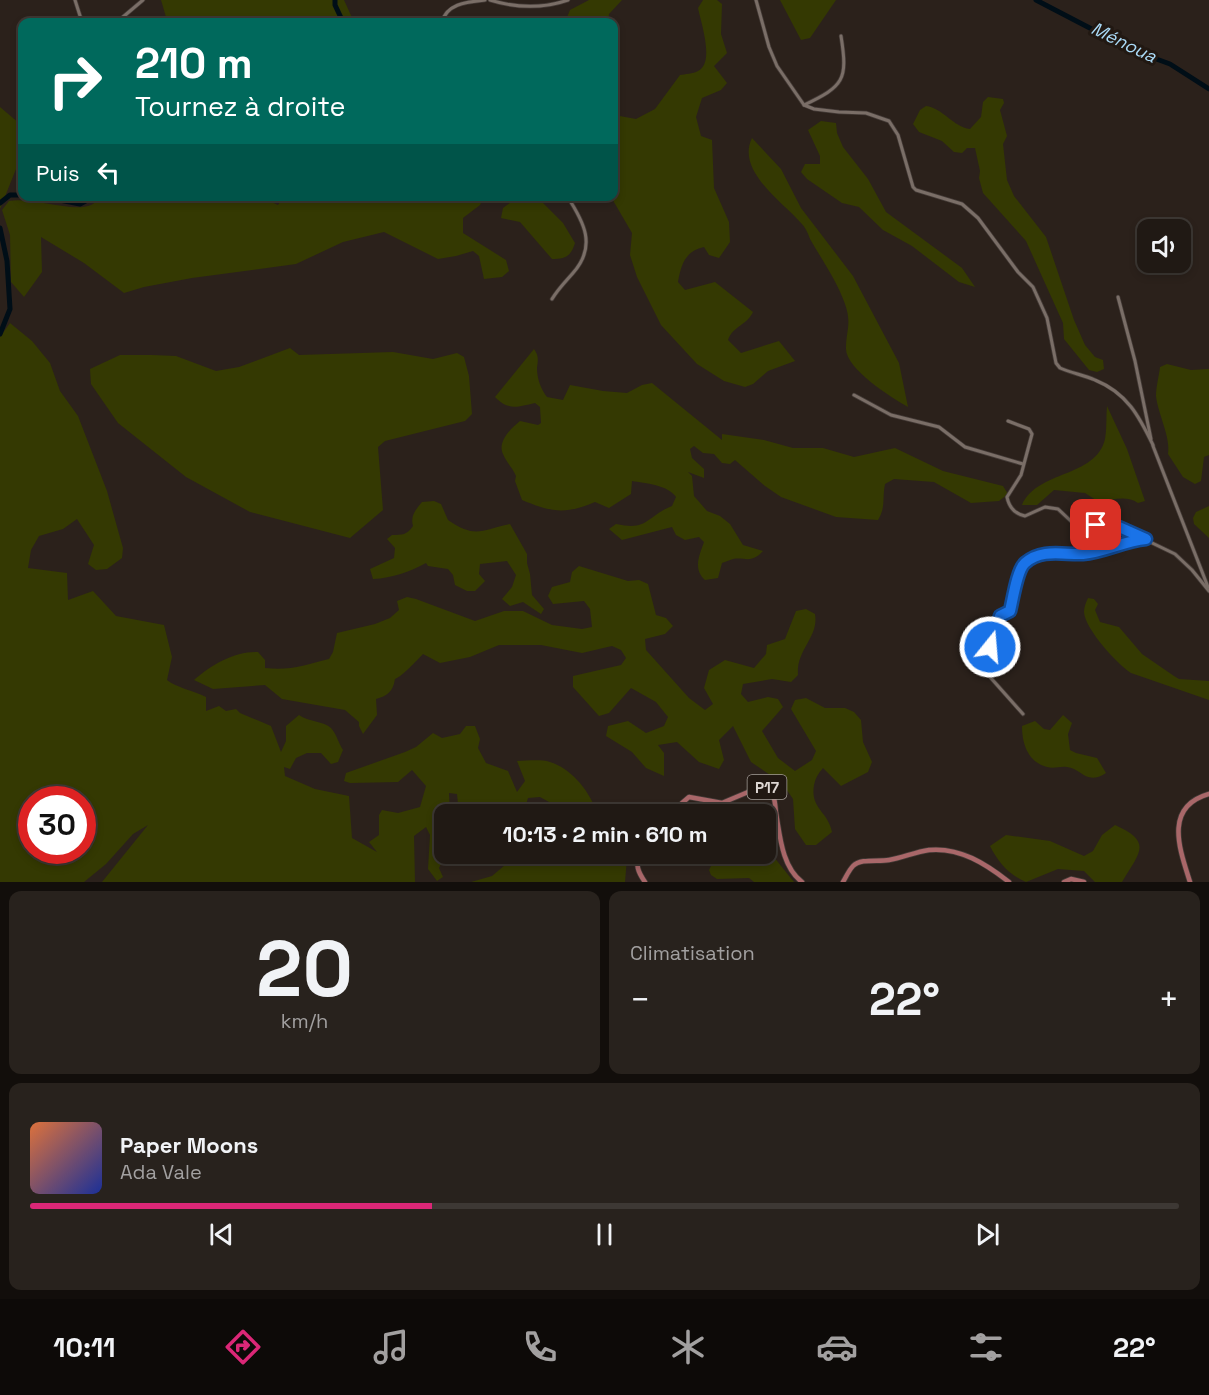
<!DOCTYPE html>
<html lang="fr">
<head>
<meta charset="utf-8">
<style>
  :root { --surface:#201914; --page:#28221d; --text:#f1f3f6; --muted:#a2a0a0; --line:#3d3834; --accent:#db2777 }
  body { margin:0; font-family:"Space Grotesk",sans-serif; background:var(--page); color:var(--text); height:100vh; display:flex; flex-direction:column; font-size:22px; white-space:nowrap }
  * { box-sizing:border-box; margin:0 }
  p { font-size:20px; color:var(--muted) }
  .icon { flex:none; width:33px; height:33px; fill:none; stroke:currentColor; stroke-width:2; stroke-linecap:round; stroke-linejoin:round }
  .map { position:relative; height:882px; overflow:hidden }
  .panel { display:flex; flex-direction:column; gap:9px; padding:9px; background:#120e0b; flex:1 }
  .panel>* { flex:none }
  .guide { position:absolute; left:18px; top:18px; width:600px; height:183px; border-radius:12px; box-shadow:0 3px 9px #0003,0 0 0 2px var(--line); background:#00695c; color:#fff; overflow:hidden }
  .tools { position:absolute; left:1137px; top:219px; display:grid; gap:12px }
  .tools a { display:grid; place-items:center; width:54px; height:54px; border-radius:12px; background:var(--surface); box-shadow:0 3px 9px #0003,0 0 0 2px var(--line); font-size:30px }
  .speed { position:absolute; left:18px; top:786px; display:flex; gap:12px; font-size:30px; font-weight:700; text-align:center }
  .speed>* { display:grid; place-content:center; width:78px; height:78px; border-radius:50%; background:var(--surface); box-shadow:0 3px 9px #0003,0 0 0 2px var(--line); line-height:1 }
  .speed .limit { border:9px solid #d22; background:#fff; color:#111 }
  .pin { position:absolute; display:grid; place-items:center; width:51px; height:51px; color:#fff; margin:-26px; border-radius:12px; box-shadow:0 3px 9px #0006 }
  .me { position:absolute; width:66px; margin:-33px; rotate:17deg; stroke-linejoin:round; filter:drop-shadow(0 0 4px #0008) }
  .turn { display:flex; align-items:center; gap:21px; height:126px; padding:0 18px; font-size:27px }
  .turn .icon { width:78px; height:78px; stroke-width:2.5 }
  .turn b { display:block; font-size:42px; line-height:51px }
  .then { display:flex; align-items:center; height:57px; padding:0 18px; background:#0003; gap:12px; font-size:22px }
  .big { font-size:45px; font-weight:700; line-height:1.1 }
  .panel .widget { flex:1; display:flex; flex-direction:column; justify-content:center; gap:9px; min-width:0; padding:0 21px; border-radius:12px; background:var(--page) }
  .panel .dial { align-items:center; gap:0 }
  .dial b { font-size:78px; line-height:1 }
  .song { display:flex; align-items:center; gap:18px }
  .cover { width:72px; height:72px; border-radius:9px; background:linear-gradient(135deg,hsl(20 70% 55%),hsl(230 70% 35%)) }
  .played { height:6px; border-radius:3px; background:linear-gradient(90deg,var(--accent) 35%,var(--line) 35%) }
  .keys { display:flex; justify-content:space-around; direction:ltr }
  .heat { display:flex; justify-content:space-between; align-items:center; font-size:33px; direction:ltr }
  .panel .tiles { flex:1; display:grid; gap:9px; grid-template-columns:1fr 1fr }
  .widget:last-child { grid-column:span 2 }
  .trip { position:absolute; left:434px; top:804px; width:342px; height:60px; border-radius:12px; background:var(--surface); box-shadow:0 3px 9px #0003,0 0 0 2px var(--line); font-weight:700; line-height:60px; text-align:center }
  .dock { display:flex; height:96px; justify-content:space-around; align-items:center; background:#0d0a08; color:var(--muted) }
  .dock .icon { width:42px; height:42px }
  .dock .selected { color:var(--accent) }
  .dock b { font-size:27px; color:var(--text) }
  .map>svg:first-child { display:block }
</style>
</head>
<body>
<div class="map">
<svg width="1209" height="882" viewBox="0 0 1209 882">
  <rect width="100%" height="100%" fill="#2b211b"/>
  <g fill="#343902" fill-rule="evenodd">
    <path d="M161,0h183l10,22h-183l-5,-5z"/>
    <path d="M589,0h33l-13,14 -1,8h-43l5,-12z"/>
    <path d="M703,0h14l5,4 -1,30 6,19 -13,13 13,17 -6,7 -19,8 -6,19 5,19 11,4 2,48 15,34 1,20 -11,16 -10,-3 -5,-8c-19,4 -23,18 -26,35l7,8 30,-8 38,30c-6,13 -20,14 -25,28l13,13 38,-12 16,20 -27,10 -15,13 -8,3 -21,-6 -27,-17 -36,-39 -24,-48 -7,-22 2,-22 -21,-36 3,-1v-81l22,4 19,-10 25,-34c5,-1 13,-1 18,-4 17,-8 3,-48 0,-63z"/>
    <path d="M780,0h56l-26,38 -9,2z"/>
    <path d="M988,97l15,2 1,4 -4,7 7,26 -4,8 4,36 7,16 32,41 28,83 11,25 10,12 8,3 1,9 -7,3 -8,-2 -25,-31 -1,-16 -37,-82 -43,-48 -4,-15 1,-7 -5,-23h-8l-5,5 -8,-1 -12,-11 -23,-9 -6,-8 7,-14 6,-4c17,2 27,21 44,23l11,-12 2,-15z"/>
    <path d="M0,107l20,17v35l-20,50z"/>
    <path d="M821,121l15,2 1,10 6,14 25,32 18,33 76,56 13,19 -16,-5 -47,-36 -29,-16 -24,-23 -17,-4 -35,-24 -6,-7 4,-8h15v-8l-12,-26z"/>
    <path d="M752,138l29,31 20,39 52,68 46,87 9,44c-16,-9 -62,-38 -62,-58 0,-19 6,-25 -1,-45 -8,-23 -23,-44 -35,-65 -2,-6 -5,-12 -9,-16 -19,-22 -65,-52 -49,-85z"/>
    <path d="M103,196h155l20,9 6,-9 200,1 -4,8 -17,13v15l43,27 3,11 -7,6 -18,2 -5,-23 -6,-5 -17,5 -18,3 -54,-27 -41,10 -47,22 -104,14 -48,9 -20,6 -40,-30 -43,-26 1,35 -18,25 -13,-15 -1,-47 -8,-25 7,-9c25,-4 63,12 82,4 4,-2 8,-6 12,-9z"/>
    <path d="M512,197h25l26,26 12,20c-4,13 -9,16 -23,16l-32,-37 -19,-4 2,-10 8,-6z"/>
    <path d="M10,323l22,18 18,22 10,28 18,25 29,75 16,57 -1,10 -15,11 -11,1 -8,-6 6,-19 -17,-26 -14,10 -24,7 -8,14 -3,18 39,5 1,27 25,-9 23,25 48,9 8,32 -5,23c8,7 27,11 39,17v14l13,-5 7,5 10,-2 4,4 31,13 10,26 5,-11v-15l13,-11c9,7 25,6 32,13 5,5 8,16 12,22l-5,12 -7,2 -10,-11h-14l-11,5 -6,11 -6,-2 1,9 30,13 34,7 3,42 25,14 -8,-10 10,-7v-20l3,-5 16,3 22,-6 6,-21 -14,-16 -14,12 -48,1 -6,-2 2,-8 59,-21 11,-5 17,-14 9,5 18,-4 6,-8h9l5,13 -2,9 8,15 22,8 9,21 8,-11 -8,-20c10,0 23,-2 33,1 20,6 38,27 45,46l-3,6h-21l-31,-17 -12,1 -4,13 7,3h-20l-6,-3 -6,3h-40l-2,-20 -8,-1 1,21h-6v40h2l-7,14 4,9 -6,4 -9,-12 2,-34 -4,-8 -12,9 1,46h-313l46,-57 -15,9 -27,30 -22,18h-84v-545zM32,800h50v50h-50z"/>
    <path d="M290,348l9,7 94,-3 40,7 24,-6 7,4 5,19 3,38 -7,7 -80,20 -7,6 5,63 -33,28 -100,-26 -64,-35 -68,-54 -27,-39 -1,-15 30,-14h32l24,1 40,15 23,-4z"/>
    <path d="M534,349c5,7 4,11 3,19 0,11 4,21 10,29l16,3 7,-15 33,6 24,2 15,-8 10,-2 70,57v-6l42,6 29,8h30l31,9 41,-9 48,23 60,15 5,8 -9,7 -28,2 -37,-21 -40,-3 -9,5c-3,15 1,23 -7,36l-42,-3 -55,-20 -16,-11 -30,-26 -5,4 -8,-1 -8,-9 -11,-1 -9,-7 -4,3 2,9 12,11v9l-16,-6 4,4 2,20 13,15 13,5 10,8 13,21 20,6c-12,13 -17,6 -30,8 -4,1 -7,3 -11,4l-4,15 -13,2c-12,-11 -6,-24 -1,-38l-5,-5 -14,3 -9,-5 -4,-8 -50,13 -13,-11 7,-5c33,7 29,-7 56,-18l4,-9c-8,-12 -31,-14 -44,-16l-1,13 -22,14 -14,-6c-30,13 -44,10 -73,-2l-7,-19 1,-5c-3,-8 -10,-14 -13,-22 -6,-12 8,-26 17,-33l18,4 3,-2 -1,-16 -5,-4c-18,4 -26,8 -40,-6z"/>
    <path d="M1167,364l24,6 18,-1v86l-5,2 -3,24 -6,3 -12,-7 -15,-23c3,-16 -10,-40 -12,-58 0,-9 3,-20 4,-29z"/>
    <path d="M1107,406l20,43 18,52 -7,2c-12,-8 -25,-3 -39,-1l-14,-9 -31,-3 -17,15h-15c15,-35 74,-27 83,-66 2,-10 1,-23 2,-33z"/>
    <path d="M434,501l7,3 7,16c28,19 33,10 62,4l17,30v9l3,11 2,21 12,14 -3,5 -18,-12 -13,4 -8,-7 10,-12 4,-12 -9,-14 -27,3 -1,10 6,7 -10,10h-8l-12,-6 -2,-10 -5,-6 -20,-3 -2,-3c-17,9 -33,15 -53,16l-3,-10 24,-11 1,-10 -8,-9 5,-4c10,0 15,0 21,-9 -3,-10 3,-17 9,-24z"/>
    <path d="M1209,506v32l-15,-14 -1,-6 3,-6z"/>
    <path d="M579,566l49,15 11,-1 9,4 8,31 10,3 7,8 -8,8 -20,5 1,11 43,48 16,12 8,-6 -9,-16 5,-18 16,-10 29,8 12,-14 1,-9 18,-6 11,-28 10,-2 9,5c4,24 -19,35 -17,61l-7,7 -19,-3 -29,5 -2,10 7,8 20,-5 10,2 5,8 -21,24 16,27 17,13 17,-11 4,-9 -25,-42 4,-9 11,-2 19,10h20l9,4 7,8 2,22 9,20 -4,10 -27,14 -18,-18c-5,6 -7,9 -9,17 -4,24 14,26 18,47l-16,13h-10l-11,-16 -2,-30 -11,-16 -31,-21 -18,-36 -14,14 5,20 -5,9 -20,-7 -22,-20 -19,3 6,8v23l-18,-8 -14,-16 -26,-16 2,-10 20,-5 18,12 18,-7 4,-9 -12,-15 -25,-14 -22,25 -10,3 -26,-29v-11l48,-11 5,-7 -5,-8 -9,-4 -30,7 -41,-8h-42l-29,12 -30,6 -17,-9c-7,7 -20,22 -28,25 -2,13 -8,17 -19,20l1,16 -14,19 -4,-8v-4l-14,-12 -63,-11 -17,-14 -52,4 -19,-9c17,-15 41,-29 64,-28l7,8v8c25,3 40,-3 64,-9l4,-7 4,-19 38,-9 15,-6 9,-8 -2,-9 10,-4 9,2 59,22 29,-10h19l29,14 30,4 10,-2 -2,-18 -6,-8 -31,3 -5,-8 4,-9 18,-5 2,-10z"/>
    <path d="M1088,598l6,1 4,5 -3,6 5,12 19,5 23,27 32,22 5,3 30,2v19l-78,-27c-14,-9 -46,-44 -47,-61 0,-5 2,-10 4,-14z"/>
    <path d="M1063,715l9,8 -4,11 2,16 6,3 21,5 9,15c-20,13 -25,-5 -39,-6 -7,-1 -13,2 -20,0 -19,-5 -25,-23 -25,-41l13,-5 9,8 6,1z"/>
    <path d="M1115,825c38,17 25,27 7,57h-27l-11,-11 -26,-2 -32,13c-17,-7 -28,-20 -36,-36l16,-11 44,6 34,15 9,-5 9,-16z"/>
    <path d="M765,846l29,36h-40l-5,-4 -32,1 -6,-4 -2,-5 8,-16 26,2 2,-2h20z"/>
    <path d="M518,854h112l-3,4 -2,24h-154l21,-6z"/>
  </g>
  <g fill="none" stroke-linecap="round" stroke-linejoin="round">
    <g stroke="#000e17" stroke-width="5">
      <path d="M335,0v5l8,17"/>
      <path d="M1036,0l96,50 38,14 39,25"/>
      <path d="M39,196l41,8 15,-8"/>
      <path d="M0,203l10,-8h12"/>
      <path d="M0,228l7,33 3,48 -10,25"/>
    </g>
    <g stroke="#443b37" stroke-width="4.5">
      <g id="minor">
        <path d="M75,0l7,22"/>
        <path d="M490,0c26,8 52,9 78,0"/>
        <path d="M756,0l13,47 8,19 27,39 10,4 25,3 27,1 23,8 9,14 15,52 3,3 46,14 16,14 40,54 15,15 14,31 9,45 4,5c11,5 24,7 35,12 32,13 44,36 58,65"/>
        <path d="M117,22l26,-22"/>
        <path d="M442,22c5,-19 26,-20 43,-22"/>
        <path d="M804,105c40,-19 44,-25 37,-69"/>
        <path d="M1118,297l17,64 16,78"/>
        <path d="M552,299c6,-10 13,-17 21,-26 24,-27 11,-51 -6,-77"/>
        <path d="M854,395l37,20 48,12 26,20 58,17"/>
        <path d="M1008,421l21,8 3,5 -11,41 -14,22c2,10 8,17 18,19l20,-9 13,2 15,14 46,4 56,27 17,16 17,21"/>
        <path d="M1153,446l55,141"/>
        <path d="M1023,714l-33,-37 -4,-14 14,-47 10,-5c9,-30 8,-58 47,-59 9,0 19,3 28,2 20,-3 38,-13 59,-15"/>
      </g>
    </g>
    <g stroke="#443b37" stroke-width="6">
      <g id="major">
        <path d="M682,814v-11l7,-6 33,6 38,-16h8c7,7 7,17 8,26 4,23 6,54 26,69"/>
        <path d="M640,854c-5,11 -2,18 5,28"/>
        <path d="M843,882c3,-5 6,-12 10,-16 8,-8 25,-4 36,-6 13,-2 26,-8 40,-10 31,-3 57,14 80,32"/>
        <path d="M1064,882l7,-3 13,3"/>
        <path d="M1190,882c-10,-32 -27,-75 19,-88"/>
      </g>
    </g>
    <use href="#minor" stroke="#7a6e67" stroke-width="3"/>
    <use href="#major" stroke="#a96769" stroke-width="4.5"/>
  </g>
  <g fill="none" stroke-linecap="round" stroke-linejoin="round">
    <g stroke="#114b97" stroke-width="15">
      <path id="route" d="M990,647l10,-31 10,-5c3,-12 7,-41 15,-48 17,-15 39,-8 58,-9 22,-2 41,-13 63,-15l-27,-12 -23,-2"/>
    </g>
    <use href="#route" stroke="#1a73e8" stroke-width="10"/>
  </g>
  <g text-anchor="middle" dominant-baseline="central" stroke-width="6" stroke-linejoin="round" paint-order="stroke">
    <rect fill="#211812" stroke="#a59e99" stroke-width="1.5" x="747.5" y="775" width="39" height="24" rx="4.5"/>
    <g font-size="15" font-weight="bold" fill="#ded7d3">
      <text x="767" y="787">P17</text>
    </g>
    <g font-size="18" font-style="italic" fill="#aadaf7" stroke="#211812">
      <text transform="translate(1124 42) rotate(26)">Ménoua</text>
    </g>
  </g>
</svg>
<div class="tools">
<a><svg class="icon" aria-label="sound" viewBox="0 0 24 24"><path d="M4 9h4l5-4v14l-5-4H4zM17 9q2 3 0 6"/></svg></a>
</div>
<div class="speed"><div class="limit">30</div></div>
<div class="pin" style="left:1096px;top:525px;background:#d93025"><svg class="icon" aria-label="arrive" viewBox="0 0 24 24"><path d="M6 21V4h12l-3 4 3 4H6"/></svg></div>
<svg class="me" style="left:990px;top:647px" viewBox="-20 -20 40 40"><circle r="17" fill="#1a73e8" stroke="#fff" stroke-width="3"/><path d="M0-11L8 9 0 5-8 9z" fill="#fff"/></svg>
<div class="trip">10:13 · 2 min · 610 m</div>
<div class="guide">
<div class="turn"><svg class="icon" aria-label="right" viewBox="0 0 24 24"><path d="M7 20v-9h11M14 6l5 5-5 5"/></svg><div><b>210 m</b>Tournez à droite</div></div>
<div class="then">Puis<svg class="icon" aria-label="left" viewBox="0 0 24 24"><path d="M17 20v-9H6M10 6l-5 5 5 5"/></svg></div>
</div>
</div>
<section class="panel">
<div class="tiles">
<div class="widget dial"><b>20</b><p>km/h</p></div>
<div class="widget"><p>Climatisation</p>
<div class="heat"><a>−</a><b class="big">22°</b><a>+</a></div>
</div>
<div class="widget">
<div class="song"><i class="cover"></i><div><b>Paper Moons</b><p>Ada Vale</p></div></div>
<div class="played"></div>
<div class="keys"><svg class="icon" aria-label="previous" viewBox="0 0 24 24"><path d="M18 5L8 12l10 7zM5 5v14"/></svg><svg class="icon" aria-label="pause" viewBox="0 0 24 24"><path d="M8 5v14M16 5v14"/></svg><svg class="icon" aria-label="next" viewBox="0 0 24 24"><path d="M6 5l10 7-10 7zM19 5v14"/></svg></div>
</div>
</div>
</section>
<nav class="dock">
<b>10:11</b>
<svg class="icon selected" aria-label="directions" viewBox="0 0 24 24"><path d="M12 3l9 9-9 9-9-9zM9 14v-3h6M13 9l2 2-2 2"/></svg>
<svg class="icon" aria-label="music" viewBox="0 0 24 24"><path d="M9 18V5l10-2v13"/><circle cx="6" cy="18" r="3"/><circle cx="16" cy="16" r="3"/></svg>
<svg class="icon" aria-label="phone" viewBox="0 0 24 24"><path d="M5 4h4l2 5-3 2q2 4 5 5l2-3 5 2v4C11 20 4 13 5 4z"/></svg>
<svg class="icon" aria-label="climate" viewBox="0 0 24 24"><path d="M12 3v18M4 7l16 10M4 17L20 7"/></svg>
<svg class="icon" aria-label="car" viewBox="0 0 24 24"><path d="M5 17H2v-5l4-1 3-4h7l3 4 3 1v5h-3M9 17h6M6 11h13"/><circle cx="7" cy="17" r="2"/><circle cx="17" cy="17" r="2"/></svg>
<svg class="icon" aria-label="filters" viewBox="0 0 24 24"><path d="M4 7h16M4 17h16"/><circle cx="9" cy="7" r="2"/><circle cx="15" cy="17" r="2"/></svg>
<b>22°</b>
</nav>
</body>
</html>
